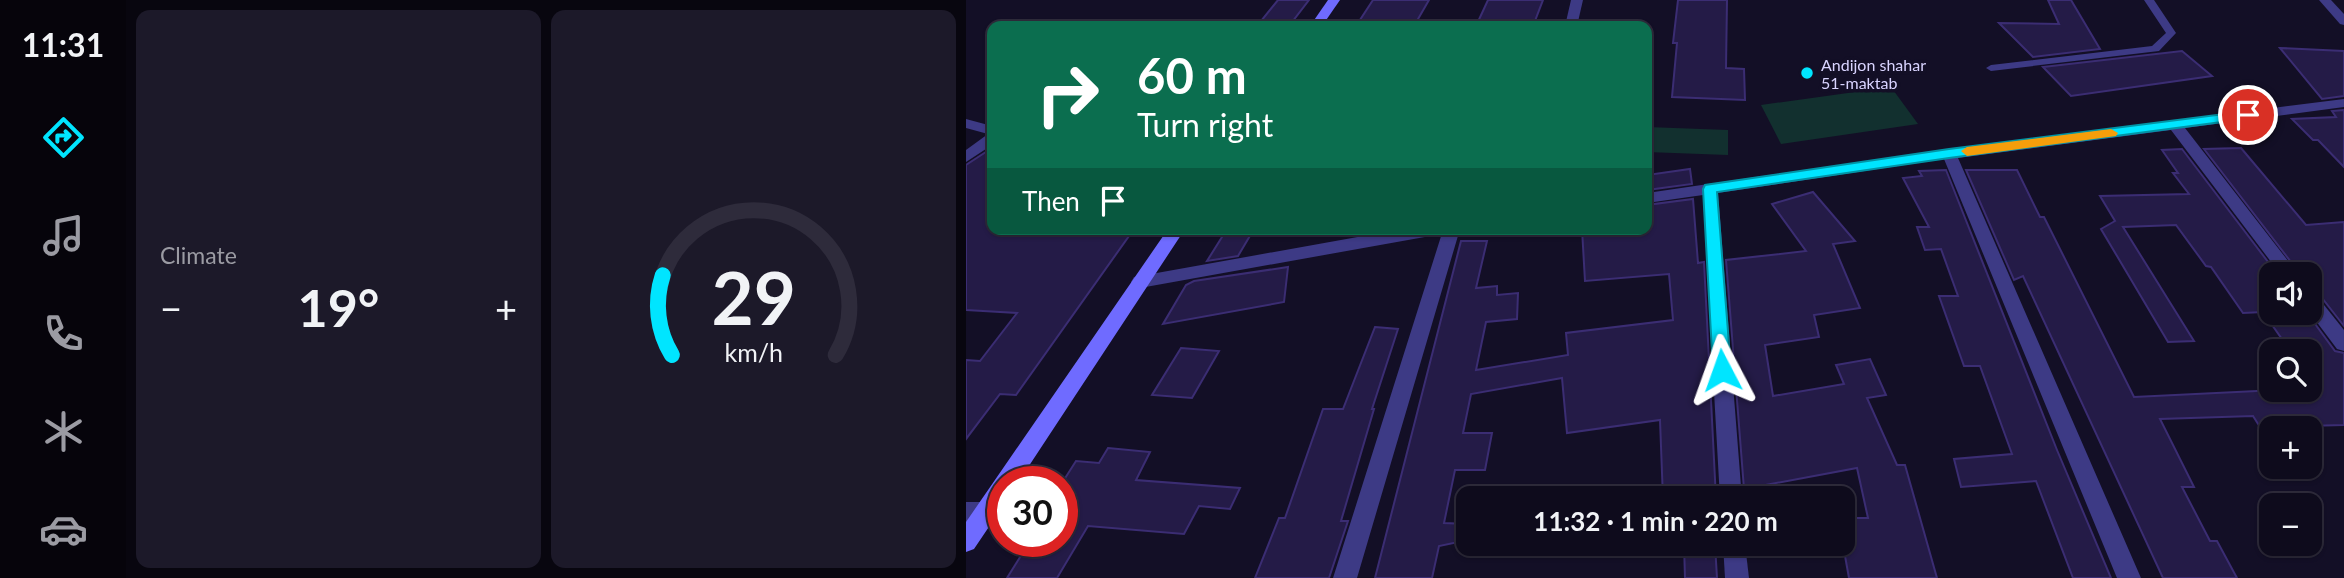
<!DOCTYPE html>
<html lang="en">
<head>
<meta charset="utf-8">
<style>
  :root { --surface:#0e0b1c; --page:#1c1929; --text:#f1f3f6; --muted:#9b9ba3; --line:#2e2b3b; --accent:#00e5ff }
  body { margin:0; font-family:Lato,sans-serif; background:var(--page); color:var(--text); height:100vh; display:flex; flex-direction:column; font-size:26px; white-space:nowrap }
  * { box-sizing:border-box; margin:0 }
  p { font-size:23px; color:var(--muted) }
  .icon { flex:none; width:38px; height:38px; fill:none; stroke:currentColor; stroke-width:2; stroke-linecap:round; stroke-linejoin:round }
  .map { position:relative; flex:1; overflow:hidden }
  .panel { display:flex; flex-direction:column; gap:10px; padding:10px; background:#08060f; width:840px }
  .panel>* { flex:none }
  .top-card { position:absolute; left:21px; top:21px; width:665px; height:214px; border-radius:14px; box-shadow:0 2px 5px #0004,0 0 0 2px var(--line); background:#0b6e4f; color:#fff; overflow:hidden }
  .buttons { position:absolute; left:1293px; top:262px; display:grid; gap:14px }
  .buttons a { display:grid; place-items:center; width:63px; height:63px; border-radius:14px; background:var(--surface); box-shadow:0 2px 5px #0004,0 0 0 2px var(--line); font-size:35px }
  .speed { position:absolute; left:21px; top:466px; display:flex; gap:14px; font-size:35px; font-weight:700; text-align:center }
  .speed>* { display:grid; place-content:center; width:91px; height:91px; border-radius:50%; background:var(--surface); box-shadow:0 2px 5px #0004,0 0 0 2px var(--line); line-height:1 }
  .speed .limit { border:10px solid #d22; background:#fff; color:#111 }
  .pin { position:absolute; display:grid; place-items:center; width:60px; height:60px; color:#fff; margin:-30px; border:4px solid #fff; border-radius:50%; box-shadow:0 2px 7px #0007 }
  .me { position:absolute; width:77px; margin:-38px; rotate:356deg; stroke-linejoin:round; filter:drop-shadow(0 0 5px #0008) }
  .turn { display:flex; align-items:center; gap:24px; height:147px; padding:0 35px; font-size:32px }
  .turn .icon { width:91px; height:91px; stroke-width:2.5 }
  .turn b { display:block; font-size:49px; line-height:60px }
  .then { display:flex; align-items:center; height:66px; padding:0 35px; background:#0003; gap:14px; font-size:26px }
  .big { font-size:52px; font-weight:700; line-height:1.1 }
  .panel .widget { flex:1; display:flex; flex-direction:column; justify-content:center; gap:10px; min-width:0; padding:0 24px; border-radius:14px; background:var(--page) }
  .panel .dial { align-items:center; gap:0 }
  .dial svg { height:182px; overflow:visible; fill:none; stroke:var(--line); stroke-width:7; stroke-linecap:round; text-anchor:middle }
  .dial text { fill:var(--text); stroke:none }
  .heat { display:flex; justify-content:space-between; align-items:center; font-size:38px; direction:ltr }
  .panel .tiles { flex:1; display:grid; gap:10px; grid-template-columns:repeat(2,1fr) }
  .trip { position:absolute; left:490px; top:486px; width:399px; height:70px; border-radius:14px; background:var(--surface); box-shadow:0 2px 5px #0004,0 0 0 2px var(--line); font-weight:700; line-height:70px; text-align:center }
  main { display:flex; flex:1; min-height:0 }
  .menu { display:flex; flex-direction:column; width:126px; justify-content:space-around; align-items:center; background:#06040b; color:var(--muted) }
  .menu .icon { width:49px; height:49px }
  .menu .current { color:var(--accent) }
  .menu b { font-size:32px; color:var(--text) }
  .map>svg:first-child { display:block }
</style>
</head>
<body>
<main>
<nav class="menu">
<b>11:31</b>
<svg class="icon current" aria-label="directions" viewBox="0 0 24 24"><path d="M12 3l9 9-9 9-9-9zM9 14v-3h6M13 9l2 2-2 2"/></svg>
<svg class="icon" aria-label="music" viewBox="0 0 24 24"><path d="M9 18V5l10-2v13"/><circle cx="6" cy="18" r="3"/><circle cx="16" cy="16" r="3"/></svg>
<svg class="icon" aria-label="phone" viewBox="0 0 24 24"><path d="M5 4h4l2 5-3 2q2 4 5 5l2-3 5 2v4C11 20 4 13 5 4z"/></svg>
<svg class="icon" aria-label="climate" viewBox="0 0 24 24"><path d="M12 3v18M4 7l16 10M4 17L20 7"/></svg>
<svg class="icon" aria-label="car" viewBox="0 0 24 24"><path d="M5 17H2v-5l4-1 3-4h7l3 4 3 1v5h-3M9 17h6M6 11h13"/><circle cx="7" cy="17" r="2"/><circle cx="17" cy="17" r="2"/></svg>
</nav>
<section class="panel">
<div class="tiles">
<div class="widget"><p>Climate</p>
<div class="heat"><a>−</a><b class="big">19°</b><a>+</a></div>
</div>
<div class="widget dial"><svg viewBox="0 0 100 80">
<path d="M14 69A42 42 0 1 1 86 69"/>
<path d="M14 69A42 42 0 0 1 10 34" stroke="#00e5ff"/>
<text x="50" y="56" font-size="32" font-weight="700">29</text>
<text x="50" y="72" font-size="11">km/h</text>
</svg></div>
</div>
</section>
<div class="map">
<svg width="1378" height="578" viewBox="0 0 1378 578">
  <rect width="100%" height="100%" fill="#130f26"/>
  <g fill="#12302f">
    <path d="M925,87l27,37 -137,20 -20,-39z"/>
    <path d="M681,127l81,3v25l-81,-3z"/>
  </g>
  <g fill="#241b47" stroke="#3b2d73" stroke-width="2">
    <path d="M312,0h31l-20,26h-32z"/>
    <path d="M407,0h56l-15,26h-58z"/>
    <path d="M522,0h55l-10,26h-57z"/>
    <path d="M712,0h49l-1,68 18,1 1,31 -73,-3 5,-54h-4z"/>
    <path d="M1082,0h23l29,49 -67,8 -34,-34 60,1z"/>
    <path d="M1314,48l64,3v45l-22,3z"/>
    <path d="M1216,51l30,25 -141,20 -28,-29z"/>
    <path d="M1378,110v57l-26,-27h-5l-21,-21 44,-2 -4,-6z"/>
    <path d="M26,148v81h142l-118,166 -16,-1 -34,45v-79l14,1 37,-48 -51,-3v-145z"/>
    <path d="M1275,148l65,77 38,-3v104l-26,-33 -8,-2v-16h-9l-97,-126z"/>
    <path d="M1216,149l96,126h-6v38h35l28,38 9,2v72l-84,2 -7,-11 -93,3 34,68h-12l28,54h7l20,37h-74l-140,-302 -9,4 -48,-110h51l23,47h4l90,180 184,-9 -8,-10v-26h-19l-28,-40 -20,1 -32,-46 -5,-1 -30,-41 -53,2 71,114 -26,1 -67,-113 14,-8 -15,-25 89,-2 -16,-21h5l-16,-23z"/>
    <path d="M724,169l2,15 -45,6v-15z"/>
    <path d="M980,170l111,280 54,128h-38l-37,-97 -75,6 -7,-28 58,-5 -32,-88h-16l-25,-70h19l-17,-47 -16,1 -8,-23h12l-26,-49 19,-2 -3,-5z"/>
    <path d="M847,192l42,49 -22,3 27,64 -46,7 5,22 -54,8 8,51 71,-12 -8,-19 34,-6 16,36 -19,3 30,67h8l32,113h-88l-6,-33v-27h25l-11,-50 -113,21 -18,-229 80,-9 -34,-47z"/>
    <path d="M727,199l5,64 6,-1 12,237h-53l-3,-79 -93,13 -5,-55 -91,16 -8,39h29l-7,37h-30l-11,53 24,1v16l-29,6 -7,32h-57l86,-337h26l-11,47 21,-2v9l21,-2 -1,26 -31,3 -10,48 92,-15 -2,-22 107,-13 -4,-46 -84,7 -3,-52h65v-24z"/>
    <path d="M261,229h27l-16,27 -31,5z"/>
    <path d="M322,267l-4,35 -121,22 23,-39 8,-4z"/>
    <path d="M409,327l23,2 -26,80h2l-33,112h7l-19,57h-74l24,-60h6l38,-109h20z"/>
    <path d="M215,348l38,3 -27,47 -40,-3z"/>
    <path d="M142,448l42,4 -14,28 104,8 -10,21 -31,-3 -15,28 -96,-8 -31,52h-50l23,-37h32v-58l14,-22 23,2z"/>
    <path d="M718,544h31l2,34h-32z"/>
  </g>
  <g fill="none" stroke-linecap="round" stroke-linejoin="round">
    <path fill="#3d3a85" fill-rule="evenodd" d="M1178,0h10l22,33 -17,18 -168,20 -5,-3 5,-3 161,-19 14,-13z"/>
    <g fill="#3d3a85" fill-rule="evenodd">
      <path d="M605,0h12l-6,26h-12z"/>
      <path d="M1353,0h12l13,14v11l-4,-1z"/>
      <path d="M1378,99v8l-159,21 114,147h-18l-110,-145 -213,28 183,420h-24l-173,-419 -226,34 24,306h-22l-17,-304 -56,8v-10l302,-44z"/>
      <path d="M0,119l26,7v19l-26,17v-12l22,-16 -22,-6z"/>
      <path d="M436,229h58l-103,349h-24l110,-348 -7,5 -296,53 -6,-1 -3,-5 3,-5 6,-1z"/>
      <path d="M1344,293l6,2 28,35v21l-7,-2 -27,-36z"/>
      <path d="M0,502h20l8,3 3,7 -3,7 -8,3h-20z"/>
      <path d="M757,544h22l4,34h-24z"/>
    </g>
    <g fill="#6f6bff" fill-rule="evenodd">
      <path d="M362,0h12l-18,26h-12z"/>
      <path d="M202,229h17l-166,252h-16v25l-29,43 -8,3v-30z"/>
    </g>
  </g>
  <path fill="#00e5ff" stroke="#0095a6" stroke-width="2" d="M1282,111l4,2v5l-303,40 -232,34 14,178 -3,5h-12l-3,-5 -10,-181 2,-4 244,-36z"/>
  <path fill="#f59e0b" d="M1145,129l7,4 -2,3 -149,20 -6,-5 6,-4z"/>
  <circle fill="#00e5ff" stroke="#130f26" stroke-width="2.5" cx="841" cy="73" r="7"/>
  <g text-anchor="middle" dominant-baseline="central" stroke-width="7" stroke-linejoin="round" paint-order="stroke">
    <g font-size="16" fill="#d9d4ff" stroke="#130f26" text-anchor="start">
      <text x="855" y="64">Andijon shahar<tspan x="855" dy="18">51-maktab</tspan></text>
    </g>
  </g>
</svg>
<div class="buttons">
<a><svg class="icon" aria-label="sound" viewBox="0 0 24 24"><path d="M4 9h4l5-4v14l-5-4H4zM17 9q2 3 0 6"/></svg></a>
<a><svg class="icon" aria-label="search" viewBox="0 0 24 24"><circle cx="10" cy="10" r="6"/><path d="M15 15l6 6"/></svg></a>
<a>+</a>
<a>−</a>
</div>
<div class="speed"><div class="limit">30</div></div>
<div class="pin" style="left:1282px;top:115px;background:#d93025"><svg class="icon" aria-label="arrive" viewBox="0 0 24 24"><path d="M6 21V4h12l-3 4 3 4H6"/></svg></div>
<svg class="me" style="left:756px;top:370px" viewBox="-20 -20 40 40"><path d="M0-17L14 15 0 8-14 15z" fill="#00e5ff" stroke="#fff" stroke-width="4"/></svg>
<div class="trip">11:32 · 1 min · 220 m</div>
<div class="top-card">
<div class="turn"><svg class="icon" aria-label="right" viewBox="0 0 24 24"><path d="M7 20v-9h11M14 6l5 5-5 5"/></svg><div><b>60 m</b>Turn right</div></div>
<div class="then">Then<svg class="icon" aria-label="arrive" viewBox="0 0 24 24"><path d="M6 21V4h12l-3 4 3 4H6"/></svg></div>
</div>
</div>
</main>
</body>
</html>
